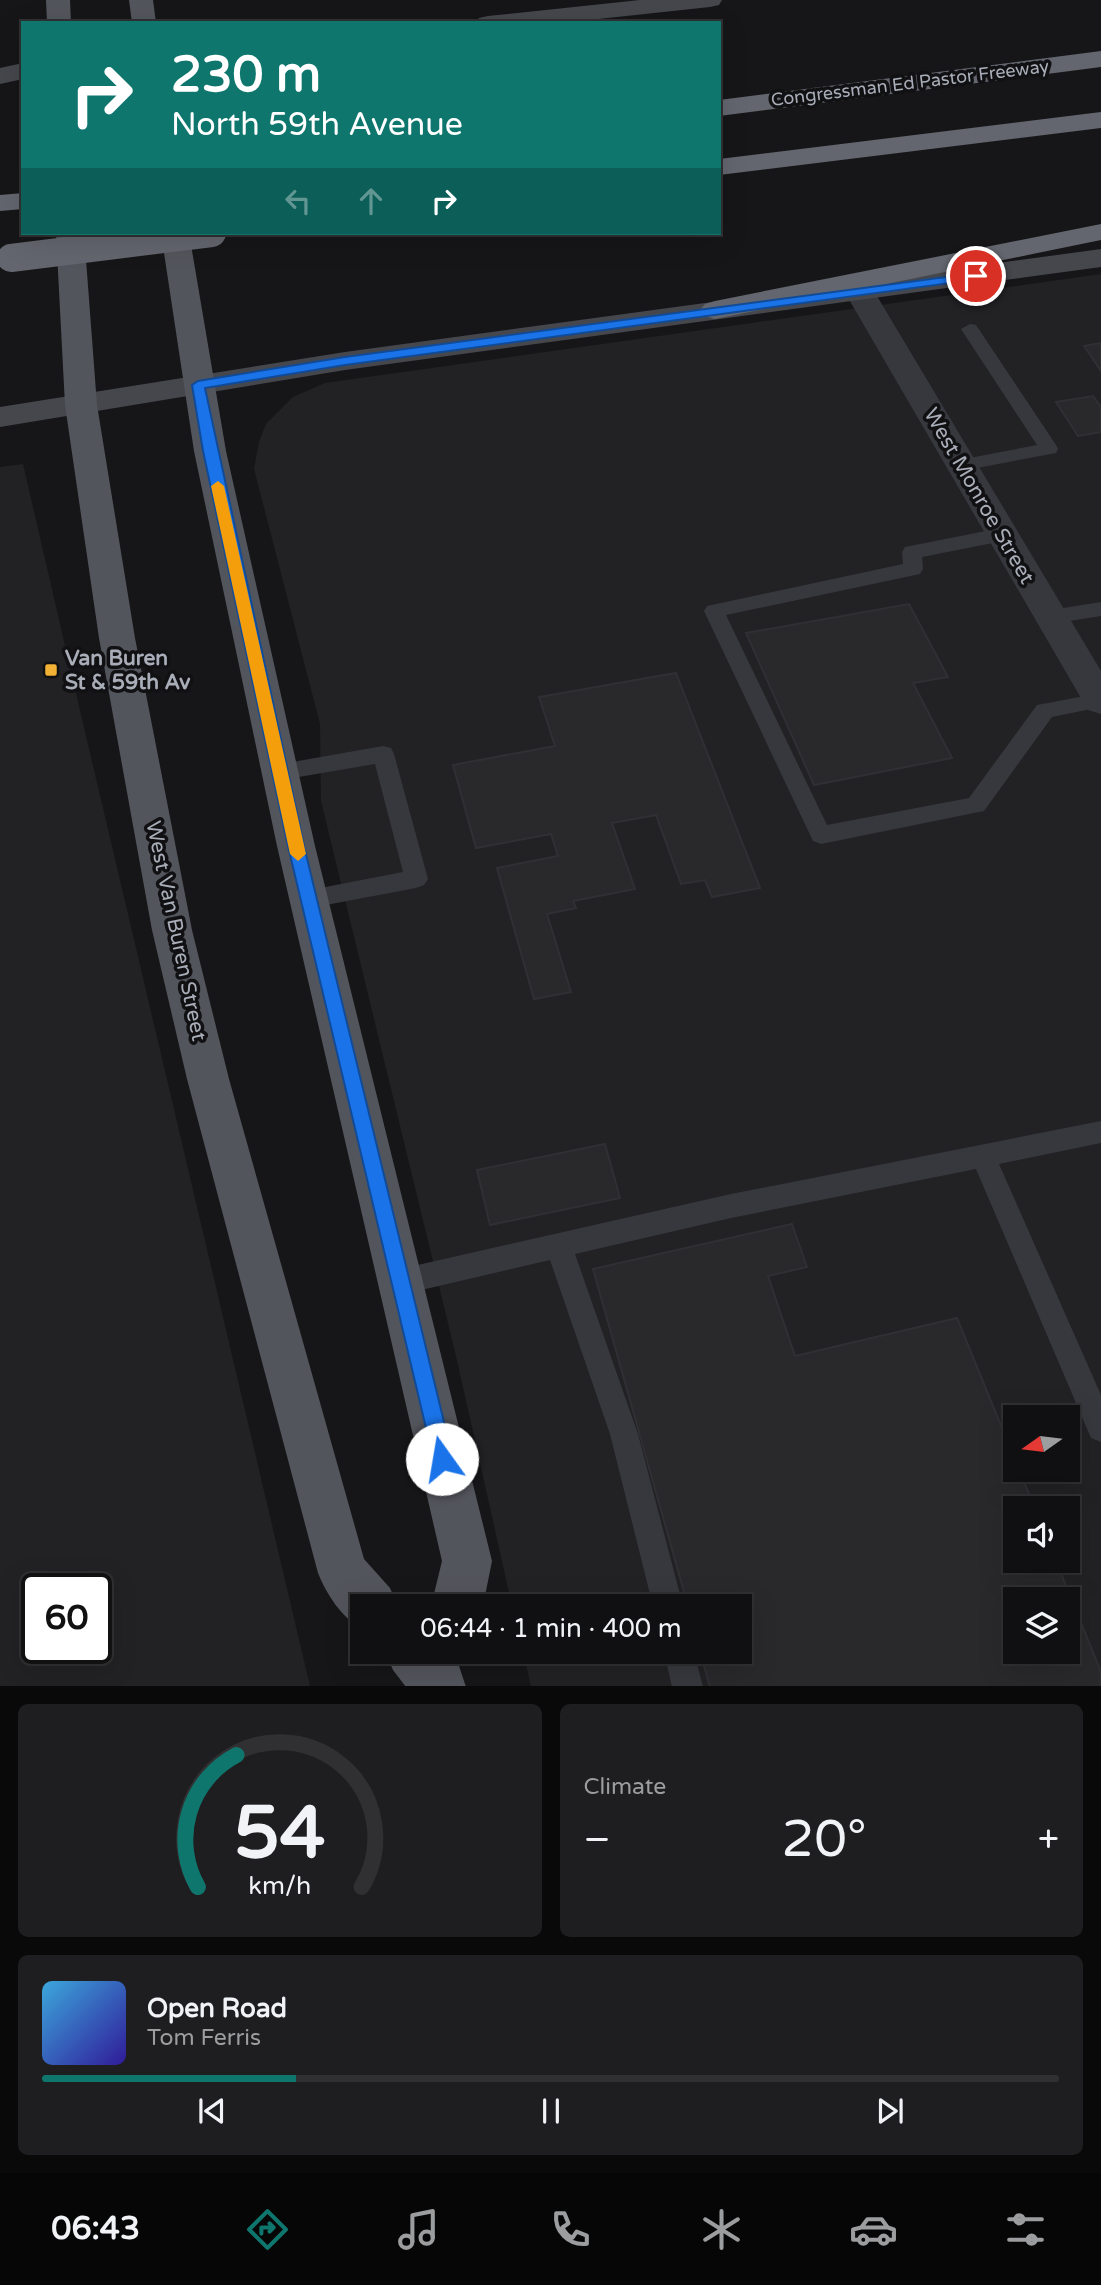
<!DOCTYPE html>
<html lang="en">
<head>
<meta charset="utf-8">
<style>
  :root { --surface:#101012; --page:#1e1e20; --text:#f1f3f6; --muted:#9c9d9f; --line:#303032; --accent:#0f766e }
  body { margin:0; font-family:"Varela Round",sans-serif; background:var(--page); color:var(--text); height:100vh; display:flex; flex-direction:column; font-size:26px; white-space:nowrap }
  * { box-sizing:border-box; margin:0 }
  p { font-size:23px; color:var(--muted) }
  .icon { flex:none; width:38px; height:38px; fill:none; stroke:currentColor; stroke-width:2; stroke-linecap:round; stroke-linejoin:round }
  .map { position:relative; height:1686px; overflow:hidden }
  .sheet { display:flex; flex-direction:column; gap:18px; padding:18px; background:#09090a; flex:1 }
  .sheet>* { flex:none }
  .top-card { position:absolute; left:21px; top:21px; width:700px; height:214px; border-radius:0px; box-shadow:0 7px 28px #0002,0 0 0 2px var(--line); background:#0f766e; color:#fff; overflow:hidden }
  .needle { width:46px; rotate:256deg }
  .fabs { position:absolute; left:1003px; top:1405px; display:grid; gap:14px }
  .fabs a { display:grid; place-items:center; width:77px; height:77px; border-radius:0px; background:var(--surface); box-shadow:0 7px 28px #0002,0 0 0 2px var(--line); font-size:35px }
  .speed { position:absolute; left:21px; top:1573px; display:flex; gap:14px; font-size:35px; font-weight:700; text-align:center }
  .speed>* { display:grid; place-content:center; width:91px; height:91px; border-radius:50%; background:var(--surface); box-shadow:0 7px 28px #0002,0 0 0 2px var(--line); line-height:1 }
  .speed .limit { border:4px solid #111; border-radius:10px; background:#fff; color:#111 }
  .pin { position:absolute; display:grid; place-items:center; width:60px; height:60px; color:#fff; margin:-30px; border:4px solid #fff; border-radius:50%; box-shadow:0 2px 7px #0007 }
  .me { position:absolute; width:77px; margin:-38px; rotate:347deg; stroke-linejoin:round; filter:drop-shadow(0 0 5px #0008) }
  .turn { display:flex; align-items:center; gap:24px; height:147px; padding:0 35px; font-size:32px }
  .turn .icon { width:91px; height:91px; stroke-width:2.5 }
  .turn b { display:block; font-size:49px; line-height:60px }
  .lanes { display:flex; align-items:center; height:66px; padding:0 35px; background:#0003; justify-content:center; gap:35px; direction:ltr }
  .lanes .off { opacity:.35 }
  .big { font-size:52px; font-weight:600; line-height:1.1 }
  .sheet .tile { flex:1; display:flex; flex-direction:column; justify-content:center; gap:10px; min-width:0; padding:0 24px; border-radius:10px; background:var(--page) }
  .sheet .dial { align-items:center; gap:0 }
  .dial svg { height:182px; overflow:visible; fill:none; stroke:var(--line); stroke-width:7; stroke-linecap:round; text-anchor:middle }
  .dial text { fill:var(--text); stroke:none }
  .song { display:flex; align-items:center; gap:21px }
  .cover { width:84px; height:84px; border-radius:10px; background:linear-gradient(135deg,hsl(200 70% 55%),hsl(250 70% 35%)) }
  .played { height:7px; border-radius:4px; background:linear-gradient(90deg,var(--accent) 25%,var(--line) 25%) }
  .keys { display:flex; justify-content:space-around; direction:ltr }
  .heat { display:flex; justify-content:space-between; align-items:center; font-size:38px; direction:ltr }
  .sheet .tiles { flex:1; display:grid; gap:18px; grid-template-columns:1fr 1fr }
  .tile:last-child { grid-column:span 2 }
  .trip { position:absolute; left:350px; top:1594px; width:402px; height:70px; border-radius:0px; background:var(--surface); box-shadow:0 7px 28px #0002,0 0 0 2px var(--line); font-weight:600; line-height:70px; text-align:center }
  .dock { display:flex; height:112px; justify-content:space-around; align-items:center; background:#060607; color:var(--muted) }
  .dock .icon { width:49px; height:49px }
  .dock .on { color:var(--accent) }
  .dock b { font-size:32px; color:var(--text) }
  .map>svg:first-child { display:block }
</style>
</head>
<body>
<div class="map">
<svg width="1101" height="1687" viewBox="0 0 1101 1687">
  <rect width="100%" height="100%" fill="#161618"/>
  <g fill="#222225" fill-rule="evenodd">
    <path d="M1101,274v1412h-570l-8,-34h217v-46h-228l-56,-250 -135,-555 -1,-77 -66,-255 5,-27 7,-18 27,-27 32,-14zM1015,1418h53v52h-53zM1015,1508h53v53h-53zM1015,1600h53v52h-53z"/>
    <path d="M23,464l59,255 228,967h-310v-1219zM37,1589h59v59h-59z"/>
  </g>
  <g fill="#29292c" stroke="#303034" stroke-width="2" fill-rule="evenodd">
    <path d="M1101,343v28l-17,-25z"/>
    <path d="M1093,396l8,11v25l-23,4 -22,-34z"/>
    <path d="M909,604l39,73 -35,6 39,75 -138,27 -68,-152z"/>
    <path d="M676,673l84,215 -48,9 -7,-17 -24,4 -25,-69 -44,8 23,66 -62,12 3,7 -29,6 24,78 -37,7 -37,-131 61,-12 -7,-22 -75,14 -23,-83 102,-19 -16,-49z"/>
    <path d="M605,1144l15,54 -130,27 -13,-55z"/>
    <path d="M792,1224l15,43 -39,9 27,80 162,-38 58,142v10h4l16,38h-20v53h41l45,111v15h-391l-10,-35h40v-46h-52l-95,-337zM1015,1600h53v52h-53z"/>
  </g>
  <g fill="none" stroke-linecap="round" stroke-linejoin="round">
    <g fill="#37383d" fill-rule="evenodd">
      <path d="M970,324l6,1 80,120 2,4 -2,4 -95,18 -7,-2 -2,-4 2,-4 83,-16 -76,-116z"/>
      <path d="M1001,528l7,2 3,5 -3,5 -86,17 1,12 -3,5 -194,41 101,210 142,-27 68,-93 64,-12v14l-49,10 -68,94 -163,33 -8,-3 -109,-230 3,-5 196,-42 -1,-12 3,-5z"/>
      <path d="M1101,602v14l-50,8 -7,-2 -3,-5 3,-5 7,-2z"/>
      <path d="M383,746l8,2 3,6 34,125 -4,6 -8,3 -106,20 -8,-2 -4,-7 4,-7 8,-2 93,-18 -28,-108 -94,16 -8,-2 -3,-6 3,-6 8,-2z"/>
      <path d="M1101,1121v22l-102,21 102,231v47l-10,-4 -115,-269 -245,49 -156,36 63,180 45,172h-30l-43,-172 -60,-174 -150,35 -10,-4 -4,-9 4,-9 10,-4 331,-75z"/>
      <path d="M664,1652h30l9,35h-31z"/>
    </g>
    <path fill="#37383d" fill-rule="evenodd" d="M859,282l10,3 5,6 227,380v43l-13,-4 -244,-419 5,-6z"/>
    <g fill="#45474d" fill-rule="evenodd">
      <path d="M640,0h82l-3,5 -9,2 -149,16h-85l3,-5 9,-2z"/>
      <path d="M23,63v16l-23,5v-16z"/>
      <path d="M1101,249v18l-756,103 -345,57v-20l345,-55z"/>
    </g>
    <g fill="#53555c" fill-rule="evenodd">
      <path d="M46,0h24l1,23h-24z"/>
      <path d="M129,0h24l3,23h-24z"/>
      <path d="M56,233h28l13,172 38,233 57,292 37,149 135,480 26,29 8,18h-36v22c-20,-9 -36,-35 -44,-55l-131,-494 -35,-149 -53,-292 -34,-233z"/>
      <path d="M161,233h28l37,218 89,395 177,715 -9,45h-52l11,-45 -165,-715 -83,-395z"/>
      <path d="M385,1652h61l13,14 7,21h-60l-13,-17z"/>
    </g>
    <g fill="#63666e" fill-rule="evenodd">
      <path d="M1101,51v16l-382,49v-16z"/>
      <path d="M1101,112v16l-382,47v-16z"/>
      <path d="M23,193v16l-23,2v-16z"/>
      <path d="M1101,224v16l-386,79 -10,-3 -5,-6 5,-6 10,-3z"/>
    </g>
    <path stroke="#63666e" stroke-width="28" d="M11,258l201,-25"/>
  </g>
  <path fill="#1a73e8" stroke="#114b97" stroke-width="2" d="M976,273l4,1v5l-635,86 -140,23 99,458 149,613 -3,7 -8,3 -7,-3 -147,-620 -85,-395 -11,-66 6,-4 147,-24z"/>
  <path fill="#f59e0b" d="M218,481l6,5 82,368 -8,7 -8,-7 -79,-368z"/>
  <rect fill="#f2b134" stroke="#111113" stroke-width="2.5" x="44" y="663" width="14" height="14" rx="3.5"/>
  <g text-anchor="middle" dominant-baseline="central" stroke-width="7" stroke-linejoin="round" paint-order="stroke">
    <g font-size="18" fill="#a8adb8" stroke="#111113">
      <text transform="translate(910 83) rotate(-7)">Congressman Ed Pastor Freeway</text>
    </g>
    <g font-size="21" fill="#a8adb8" stroke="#111113">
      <text transform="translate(979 496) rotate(60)">West Monroe Street</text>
      <text transform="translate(176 931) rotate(78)">West Van Buren Street</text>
    </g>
    <g font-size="21" font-weight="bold" fill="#a8adb8" stroke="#111113" text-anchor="start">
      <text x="65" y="658">Van Buren<tspan x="65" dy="24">St &amp; 59th Av</tspan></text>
    </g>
  </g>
</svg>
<div class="fabs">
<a><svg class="needle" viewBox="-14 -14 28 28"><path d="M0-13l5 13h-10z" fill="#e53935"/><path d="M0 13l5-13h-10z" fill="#9c9d9f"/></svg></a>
<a><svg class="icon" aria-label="sound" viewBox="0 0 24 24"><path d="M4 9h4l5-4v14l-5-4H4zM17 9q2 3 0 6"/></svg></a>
<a><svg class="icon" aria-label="layers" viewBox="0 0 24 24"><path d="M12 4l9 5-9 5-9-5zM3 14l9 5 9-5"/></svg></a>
</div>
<div class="speed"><div class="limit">60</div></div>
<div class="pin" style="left:976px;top:276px;background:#d93025"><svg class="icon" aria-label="arrive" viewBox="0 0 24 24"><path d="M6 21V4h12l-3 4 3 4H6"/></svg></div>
<svg class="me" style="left:442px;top:1459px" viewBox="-20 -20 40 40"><circle r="19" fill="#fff"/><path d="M0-13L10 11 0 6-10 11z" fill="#1a73e8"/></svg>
<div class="trip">06:44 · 1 min · 400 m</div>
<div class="top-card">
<div class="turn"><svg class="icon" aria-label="right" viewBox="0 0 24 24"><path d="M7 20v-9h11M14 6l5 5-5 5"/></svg><div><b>230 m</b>North 59th Avenue</div></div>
<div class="lanes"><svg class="icon off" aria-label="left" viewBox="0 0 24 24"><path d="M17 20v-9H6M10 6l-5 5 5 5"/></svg><svg class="icon off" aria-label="ahead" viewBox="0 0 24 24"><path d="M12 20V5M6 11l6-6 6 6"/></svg><svg class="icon" aria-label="right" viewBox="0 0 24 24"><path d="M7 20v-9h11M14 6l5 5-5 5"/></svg></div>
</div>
</div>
<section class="sheet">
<div class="tiles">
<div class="tile dial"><svg viewBox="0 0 100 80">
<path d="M14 69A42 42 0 1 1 86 69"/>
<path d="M14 69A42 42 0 0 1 31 11" stroke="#0f766e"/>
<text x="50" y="56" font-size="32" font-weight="700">54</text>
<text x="50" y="72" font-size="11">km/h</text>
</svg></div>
<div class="tile"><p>Climate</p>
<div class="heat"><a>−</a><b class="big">20°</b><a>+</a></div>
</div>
<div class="tile">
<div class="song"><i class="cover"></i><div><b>Open Road</b><p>Tom Ferris</p></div></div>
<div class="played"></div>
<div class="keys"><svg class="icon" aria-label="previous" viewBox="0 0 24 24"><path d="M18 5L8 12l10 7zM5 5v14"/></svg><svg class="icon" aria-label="pause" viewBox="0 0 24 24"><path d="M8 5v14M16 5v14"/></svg><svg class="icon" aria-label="next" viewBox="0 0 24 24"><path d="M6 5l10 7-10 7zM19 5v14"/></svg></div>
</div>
</div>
</section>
<nav class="dock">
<b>06:43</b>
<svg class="icon on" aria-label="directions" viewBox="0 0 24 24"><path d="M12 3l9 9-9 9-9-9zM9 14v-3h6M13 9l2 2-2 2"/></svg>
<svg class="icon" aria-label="music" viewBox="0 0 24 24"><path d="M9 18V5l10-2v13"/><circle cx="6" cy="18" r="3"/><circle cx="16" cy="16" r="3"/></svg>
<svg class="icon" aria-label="phone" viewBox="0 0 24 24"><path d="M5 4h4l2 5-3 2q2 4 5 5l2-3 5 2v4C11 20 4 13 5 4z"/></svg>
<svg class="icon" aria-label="climate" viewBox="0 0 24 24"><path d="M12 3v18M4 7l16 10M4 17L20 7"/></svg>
<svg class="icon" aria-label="car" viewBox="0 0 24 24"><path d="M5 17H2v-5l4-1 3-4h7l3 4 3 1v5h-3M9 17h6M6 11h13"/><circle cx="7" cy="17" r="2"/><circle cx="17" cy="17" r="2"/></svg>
<svg class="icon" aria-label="filters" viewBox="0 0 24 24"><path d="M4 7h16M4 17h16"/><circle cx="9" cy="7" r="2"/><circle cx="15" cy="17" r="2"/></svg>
</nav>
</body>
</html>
